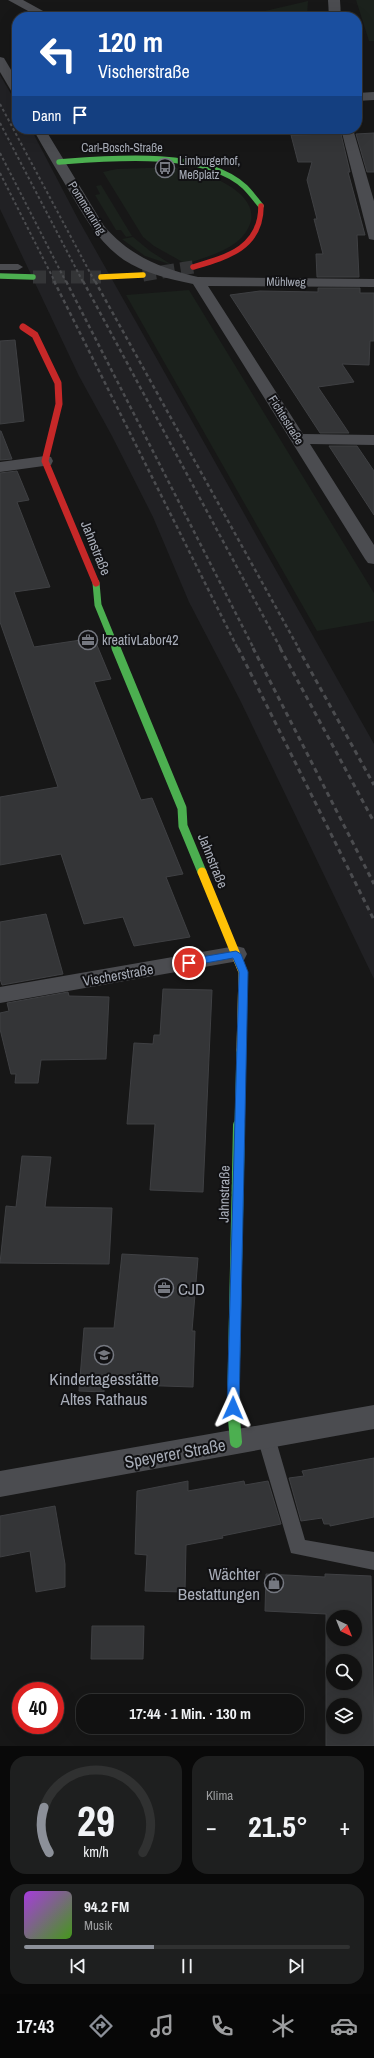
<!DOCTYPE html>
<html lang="de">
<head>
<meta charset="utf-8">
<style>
  :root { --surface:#111; --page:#1e1f1f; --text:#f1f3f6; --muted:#9c9d9f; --line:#303131; --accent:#8c9099 }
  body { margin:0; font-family:"Archivo Narrow",sans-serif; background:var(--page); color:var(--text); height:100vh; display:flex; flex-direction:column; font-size:15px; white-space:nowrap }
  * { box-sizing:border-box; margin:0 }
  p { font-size:13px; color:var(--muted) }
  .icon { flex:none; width:22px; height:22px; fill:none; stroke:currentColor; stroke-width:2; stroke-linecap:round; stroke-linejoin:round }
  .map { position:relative; height:1746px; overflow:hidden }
  .details { display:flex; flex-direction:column; gap:10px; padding:10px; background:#090909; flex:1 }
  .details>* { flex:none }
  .hud { position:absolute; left:12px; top:12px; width:350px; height:122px; border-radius:16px; box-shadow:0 4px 16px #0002,0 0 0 1px var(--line); background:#1a4fa0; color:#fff; overflow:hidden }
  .needle { width:26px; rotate:137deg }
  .controls { position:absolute; left:326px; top:1610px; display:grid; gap:8px }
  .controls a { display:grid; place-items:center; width:36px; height:36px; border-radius:50%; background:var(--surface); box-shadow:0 4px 16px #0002,0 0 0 1px var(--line); font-size:20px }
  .speed { position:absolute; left:12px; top:1682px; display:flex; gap:8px; font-size:20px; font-weight:700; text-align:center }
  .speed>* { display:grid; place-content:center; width:52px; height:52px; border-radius:50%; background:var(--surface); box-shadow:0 4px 16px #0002,0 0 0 1px var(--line); line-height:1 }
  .speed .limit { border:6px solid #d22; background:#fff; color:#111 }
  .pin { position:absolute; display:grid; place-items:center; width:34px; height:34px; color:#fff; margin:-17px; border:2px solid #fff; border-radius:50%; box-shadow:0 1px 4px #0007 }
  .me { position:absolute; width:44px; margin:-22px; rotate:1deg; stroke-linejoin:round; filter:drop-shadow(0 0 3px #0008) }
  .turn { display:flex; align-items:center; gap:14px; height:84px; padding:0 20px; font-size:18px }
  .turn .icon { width:52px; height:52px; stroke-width:2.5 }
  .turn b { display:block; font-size:28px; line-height:34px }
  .then { display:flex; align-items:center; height:38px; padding:0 20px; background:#0003; gap:8px; font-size:15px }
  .big { font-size:30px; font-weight:700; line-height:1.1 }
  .details .tile { flex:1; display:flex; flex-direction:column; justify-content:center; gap:6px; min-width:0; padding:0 14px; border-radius:16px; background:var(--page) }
  .details .dial { align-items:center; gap:0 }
  .dial svg { height:104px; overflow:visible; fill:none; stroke:var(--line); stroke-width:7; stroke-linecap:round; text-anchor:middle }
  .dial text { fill:var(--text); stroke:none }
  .song { display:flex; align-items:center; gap:12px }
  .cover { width:48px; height:48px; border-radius:6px; background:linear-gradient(135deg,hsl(280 70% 55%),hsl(100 70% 35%)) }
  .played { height:4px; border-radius:2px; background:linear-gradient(90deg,var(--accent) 40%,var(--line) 40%) }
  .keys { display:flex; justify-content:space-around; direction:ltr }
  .heat { display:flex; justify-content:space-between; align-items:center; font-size:22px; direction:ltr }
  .details .tiles { flex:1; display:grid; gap:10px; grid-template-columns:1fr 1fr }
  .tile:last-child { grid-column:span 2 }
  .trip { position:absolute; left:76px; top:1694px; width:228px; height:40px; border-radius:16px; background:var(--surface); box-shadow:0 4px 16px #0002,0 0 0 1px var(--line); font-weight:700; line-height:40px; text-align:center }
  .tab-bar { display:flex; height:64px; justify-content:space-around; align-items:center; background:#070707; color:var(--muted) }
  .tab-bar .icon { width:28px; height:28px }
  .tab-bar .on { color:var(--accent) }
  .tab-bar b { font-size:18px; color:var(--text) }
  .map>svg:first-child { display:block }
</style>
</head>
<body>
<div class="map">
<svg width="374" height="1746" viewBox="0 0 374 1746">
  <rect width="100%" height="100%" fill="#171717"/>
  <path fill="#212124" d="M0,75l17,29v25h14l47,90 296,525v235l-134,-279 -51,-98 -36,-85 -41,-81 -33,-60 -79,-167z"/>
  <g fill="#1b211c">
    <path d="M356,0h18v41h-5z"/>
    <path d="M308,1l-1,16h-29l-13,-6z"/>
    <path d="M147,168c12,0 25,-1 37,1 32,5 94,33 55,71 -13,12 -36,18 -53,24l-32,-18 -11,-9 -40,-65 14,-3z"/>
    <path d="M101,185l31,51 -6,1 -5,-7h-5l-21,-35 5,-1 -4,-8z"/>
    <path d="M133,237l17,14 22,14 -27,-9 -23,-17z"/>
    <path d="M189,290l185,303v28l-57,10 -191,-336z"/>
  </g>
  <g fill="#343537" stroke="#3f4043" fill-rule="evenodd">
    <path d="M374,133v39h-7l-11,-38z"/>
    <path d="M341,134l9,38h-2l17,63h-8l2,42h-42l-1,-23h7l-9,-35h3l-10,-39 5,-18h-14l-7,-27z"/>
    <path d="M318,288h42v5h14v48h-4l-1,24 -27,-1 12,18 -36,5 31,46h-29l-90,-138 30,-4 58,1z"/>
    <path d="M15,340l9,81 -24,3v-83z"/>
    <path d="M0,431h1l11,28 -12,1z"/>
    <path d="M329,446h28l17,25v44z"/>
    <path d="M17,471l12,29 -12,2 33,85 -36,5 20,55 60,-9 17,41 -17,3 47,118 11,-2 31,76 -17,3 24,60 -56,9 -11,-29 -39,7 -23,-70 -61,11v-68l58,-10 -58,-165v-149z"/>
    <path d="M46,914l17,60 -61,11 -2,-6v-57z"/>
    <path d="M163,989l49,1 -9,202 -53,-2 5,-66h-28l7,-81 19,1 1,-9h6z"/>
    <path d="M68,992l1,4 40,1 -3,62 -65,1 -3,23h-23l1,-9h-5l-11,-45v-16l9,-2 -2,-8z"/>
    <path d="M22,1156l29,1 -6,50 67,1 -3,56 -109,-1 6,-57 10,1z"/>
    <path d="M122,1254l76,4 -6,73h3l-2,56 -89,-3v8l-25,-1 5,-63h30z"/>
    <path d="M374,1458v59l-44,9v-2h-6l-2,-6 -21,3 -12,-43 15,-2 -2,-5z"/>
    <path d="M188,1481v10l56,-10 1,4 23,-4 13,43 -59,12 1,2 -37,7 -1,47 -40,-1 2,-36 -12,-1 2,-63z"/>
    <path d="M55,1506l10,58v23l-29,5 -6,-41 -30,6v-41z"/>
    <path d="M266,1574l59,3v-3l46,2 3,170h-48v-132l-61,-3zM333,1617h22v22h-22zM333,1661h22v22h-22zM333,1705h22v22h-22z"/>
    <path d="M92,1626h52l-1,33h-52z"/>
  </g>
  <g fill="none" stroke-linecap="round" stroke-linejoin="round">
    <g stroke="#343537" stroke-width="13" stroke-dasharray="13 6" stroke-linecap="butt">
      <path d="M143,275l50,-8"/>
      <path d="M33,277h68"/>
    </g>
    <g fill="#4b4c50" fill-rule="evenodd">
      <path d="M0,264h18l5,3 -5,3h-18z"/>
      <path d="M266,1429l6,2 3,6 30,103 69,12v18l-83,-17 -34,-116 3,-6z"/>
    </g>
    <g fill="#4b4c50" fill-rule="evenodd">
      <path d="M8,0h15l31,17h-15z"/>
      <path d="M328,0h12l1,17h-12z"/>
      <path d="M0,57l4,1 13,22v15l-4,-1 -13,-22z"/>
      <path d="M374,92v8l-17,1v-8z"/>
      <path d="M33,129h12l59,97c26,30 56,42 94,51l176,2v8l-166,-1 95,148 71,1v10l-64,-1 64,101v19l-6,-1 -3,-4 -172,-275c-24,-5 -49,-11 -69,-24 -26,-18 -40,-44 -56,-71 -12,-20 -24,-40 -35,-60z"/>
      <path d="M341,129h12l21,72v39l-5,-1z"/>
      <path d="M45,456l6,1 2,4 -2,4 -51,7v-10z"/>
      <path d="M236,946l8,2 3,6 -3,6 -244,43v-16z"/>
      <path d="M374,1405v24l-374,68v-26z"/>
    </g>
    <g stroke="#4caf50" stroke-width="5.5">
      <path d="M59,162c52,-4 145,-13 186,25 6,6 11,13 16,19"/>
      <path d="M0,276l33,1"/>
    </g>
    <path stroke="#4caf50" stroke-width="7" d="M96,583l2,22 18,44"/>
    <g stroke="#4caf50" stroke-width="9">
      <path d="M116,648l66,160 1,18 19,46"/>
      <path d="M239,1126l2,-76"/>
    </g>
    <path stroke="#4caf50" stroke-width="12" d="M236,1442l-3,-34 6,-283"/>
    <path stroke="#ffc107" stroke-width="5.5" d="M101,277l42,-2"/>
    <path stroke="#ffc107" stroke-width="9" d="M202,872l41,100 -2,78"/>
    <path stroke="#c62828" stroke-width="5.5" d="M193,267c34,-10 68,-19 68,-61"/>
    <path stroke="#c62828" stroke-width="7" d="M23,327l12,8 23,48 1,21 -14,57 51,122"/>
    <g stroke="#4b4c4f" stroke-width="2" stroke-dasharray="3 2.5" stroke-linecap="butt">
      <path d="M0,104l95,178"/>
      <path d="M0,123l83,159"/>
      <path d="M0,153l66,129"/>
      <path d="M0,173l55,109"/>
    </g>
    <g stroke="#4b4c4f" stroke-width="2.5" stroke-dasharray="4 3" stroke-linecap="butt">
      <path d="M54,281l184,368"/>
      <path d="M66,281l188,368"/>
      <path d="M83,281l198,368"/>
      <path d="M95,281l204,368"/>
    </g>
    <g stroke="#4b4c4f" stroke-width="3" stroke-dasharray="5 4" stroke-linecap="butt">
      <path d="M238,648l136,272"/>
      <path d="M253,648l121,236"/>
      <path d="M280,648l94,174"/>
      <path d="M298,648l76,137"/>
    </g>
  </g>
  <path fill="#1a73e8" stroke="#114b97" d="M236,951l5,3 7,18 -9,436 -2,3 -4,2 -4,-2 -2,-3 12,-436 -6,-14 -44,8 -5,-3 5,-4z"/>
  <defs>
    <g id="bus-ring" transform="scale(1)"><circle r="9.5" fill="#111113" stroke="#757880" stroke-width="1.5"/><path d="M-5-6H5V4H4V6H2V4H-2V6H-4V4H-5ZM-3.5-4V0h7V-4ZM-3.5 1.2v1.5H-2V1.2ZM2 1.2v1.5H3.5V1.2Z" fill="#757880"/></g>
    <g id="office-ring" transform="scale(1)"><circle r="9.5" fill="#111113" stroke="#757880" stroke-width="1.5"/><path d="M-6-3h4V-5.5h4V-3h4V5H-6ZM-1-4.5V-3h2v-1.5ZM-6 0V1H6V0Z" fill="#757880"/></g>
    <g id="school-ring" transform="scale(1)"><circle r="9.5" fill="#111113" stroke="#757880" stroke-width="1.5"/><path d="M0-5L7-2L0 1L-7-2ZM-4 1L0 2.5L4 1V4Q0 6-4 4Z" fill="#757880"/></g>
    <g id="shop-ring" transform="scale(1)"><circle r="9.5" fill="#111113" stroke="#757880" stroke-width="1.5"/><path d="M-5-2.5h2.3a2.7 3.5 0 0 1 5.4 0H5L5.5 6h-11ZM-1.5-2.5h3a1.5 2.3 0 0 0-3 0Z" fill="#757880"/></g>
  </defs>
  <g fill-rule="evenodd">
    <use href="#bus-ring" x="165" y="168"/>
    <use href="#office-ring" x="88" y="640"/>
    <use href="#office-ring" x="164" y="1288"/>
    <use href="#school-ring" x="104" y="1355"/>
    <use href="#shop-ring" x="274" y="1583"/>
  </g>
  <g text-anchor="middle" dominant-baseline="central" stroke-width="4" stroke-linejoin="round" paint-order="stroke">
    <g font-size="12" fill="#a8adb8" stroke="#111113">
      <text x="122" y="148">Carl-Bosch-Straße</text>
      <text transform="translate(87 208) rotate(58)">Pommernring</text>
      <text transform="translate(286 282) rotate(1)">Mühlweg</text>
      <text transform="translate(286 420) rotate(58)">Fichtestraße</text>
    </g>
    <g font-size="12" fill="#a8adb8" stroke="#111113" text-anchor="start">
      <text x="179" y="161">Limburgerhof,<tspan x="179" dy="14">Meßplatz</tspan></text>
    </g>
    <g font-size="14" fill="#a8adb8" stroke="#111113">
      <text transform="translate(96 548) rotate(68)">Jahnstraße</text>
      <text transform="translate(213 861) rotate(68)">Jahnstraße</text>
      <text transform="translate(118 975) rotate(-10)">Vischerstraße</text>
      <text transform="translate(224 1194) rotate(-89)">Jahnstraße</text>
    </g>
    <g font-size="14" fill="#a8adb8" stroke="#111113" text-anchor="start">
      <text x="102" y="640">kreativLabor42</text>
    </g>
    <g font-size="17" fill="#a8adb8" stroke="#111113" text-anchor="start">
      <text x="178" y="1288">CJD</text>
      <text x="104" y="1378" text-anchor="middle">Kindertagesstätte<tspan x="104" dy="20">Altes Rathaus</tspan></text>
      <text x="260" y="1573" text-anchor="end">Wächter<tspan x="260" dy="20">Bestattungen</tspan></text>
    </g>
    <g font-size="17" fill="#a8adb8" stroke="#111113">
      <text transform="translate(175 1453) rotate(-10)">Speyerer Straße</text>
    </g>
  </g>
</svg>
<div class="controls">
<a><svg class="needle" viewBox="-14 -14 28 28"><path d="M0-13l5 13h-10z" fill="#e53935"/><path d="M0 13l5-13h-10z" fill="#9c9d9f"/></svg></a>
<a><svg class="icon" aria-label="search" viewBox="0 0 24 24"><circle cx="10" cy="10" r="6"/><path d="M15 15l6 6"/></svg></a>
<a><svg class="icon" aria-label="layers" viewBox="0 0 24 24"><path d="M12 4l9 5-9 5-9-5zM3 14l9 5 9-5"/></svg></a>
</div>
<div class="speed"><div class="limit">40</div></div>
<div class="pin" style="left:189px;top:963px;background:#d93025"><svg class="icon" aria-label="arrive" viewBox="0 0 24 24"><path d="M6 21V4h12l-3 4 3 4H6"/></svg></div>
<svg class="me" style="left:233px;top:1408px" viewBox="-20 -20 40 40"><path d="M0-17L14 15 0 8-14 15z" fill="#1a73e8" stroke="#fff" stroke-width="4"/></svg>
<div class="trip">17:44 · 1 Min. · 130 m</div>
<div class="hud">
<div class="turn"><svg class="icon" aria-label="left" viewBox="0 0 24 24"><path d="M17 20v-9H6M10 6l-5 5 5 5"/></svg><div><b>120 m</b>Vischerstraße</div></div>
<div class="then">Dann<svg class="icon" aria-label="arrive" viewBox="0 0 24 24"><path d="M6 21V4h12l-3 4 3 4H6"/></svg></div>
</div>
</div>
<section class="details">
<div class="tiles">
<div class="tile dial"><svg viewBox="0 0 100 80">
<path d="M14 69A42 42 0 1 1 86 69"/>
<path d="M14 69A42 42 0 0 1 10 34" stroke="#8c9099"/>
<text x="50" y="56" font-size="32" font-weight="700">29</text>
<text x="50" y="72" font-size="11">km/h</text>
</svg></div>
<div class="tile"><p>Klima</p>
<div class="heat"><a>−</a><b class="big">21.5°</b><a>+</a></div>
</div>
<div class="tile">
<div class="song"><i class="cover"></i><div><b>94.2 FM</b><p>Musik</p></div></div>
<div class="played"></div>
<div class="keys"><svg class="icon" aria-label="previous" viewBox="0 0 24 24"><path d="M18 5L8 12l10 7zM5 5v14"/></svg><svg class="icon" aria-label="pause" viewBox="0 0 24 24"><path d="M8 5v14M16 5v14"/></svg><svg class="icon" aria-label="next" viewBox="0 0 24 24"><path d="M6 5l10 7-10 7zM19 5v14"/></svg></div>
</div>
</div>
</section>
<nav class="tab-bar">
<b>17:43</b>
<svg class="icon on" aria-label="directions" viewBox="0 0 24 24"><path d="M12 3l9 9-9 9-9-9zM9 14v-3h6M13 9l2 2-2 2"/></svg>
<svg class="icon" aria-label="music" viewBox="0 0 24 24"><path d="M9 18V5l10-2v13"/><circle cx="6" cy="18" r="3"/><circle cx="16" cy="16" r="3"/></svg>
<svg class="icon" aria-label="phone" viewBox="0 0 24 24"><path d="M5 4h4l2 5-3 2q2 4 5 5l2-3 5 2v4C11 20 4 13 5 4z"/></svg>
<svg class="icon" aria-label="climate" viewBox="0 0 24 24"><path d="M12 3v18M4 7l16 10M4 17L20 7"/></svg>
<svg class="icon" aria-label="car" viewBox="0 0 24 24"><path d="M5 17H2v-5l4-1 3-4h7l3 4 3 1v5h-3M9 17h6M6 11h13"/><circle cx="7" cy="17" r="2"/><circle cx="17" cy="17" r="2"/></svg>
</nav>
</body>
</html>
